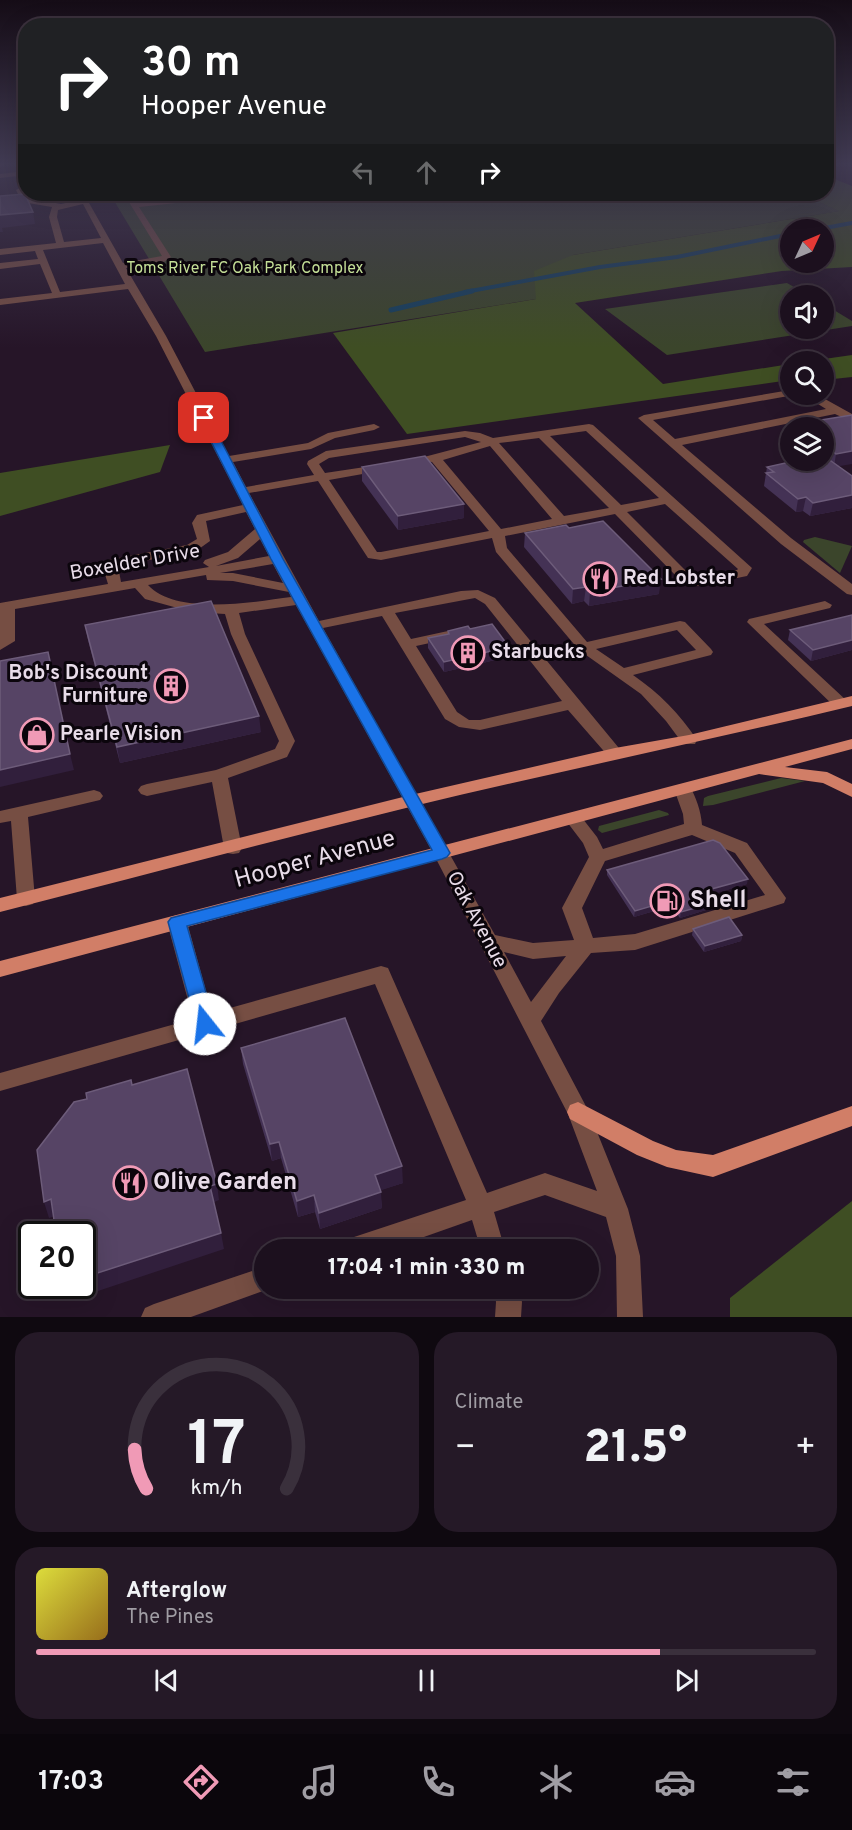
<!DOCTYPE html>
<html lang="en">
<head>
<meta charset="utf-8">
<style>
  :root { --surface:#1c101e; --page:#251927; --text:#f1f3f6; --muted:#a09da4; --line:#3a303c; --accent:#f09ab6 }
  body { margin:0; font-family:Overpass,sans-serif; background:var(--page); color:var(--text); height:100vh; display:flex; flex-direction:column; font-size:22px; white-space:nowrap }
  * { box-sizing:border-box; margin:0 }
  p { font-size:20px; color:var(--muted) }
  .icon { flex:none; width:33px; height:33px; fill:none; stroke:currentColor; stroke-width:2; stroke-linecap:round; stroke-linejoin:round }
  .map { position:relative; height:1317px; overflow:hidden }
  .details { display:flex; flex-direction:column; gap:15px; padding:15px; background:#0f0910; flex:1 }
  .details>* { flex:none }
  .guide { position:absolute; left:18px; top:18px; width:816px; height:183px; border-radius:24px; box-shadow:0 6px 24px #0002,0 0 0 2px var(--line); background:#202124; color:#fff; overflow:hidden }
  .needle { width:39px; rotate:46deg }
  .tools { position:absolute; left:780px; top:219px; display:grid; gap:12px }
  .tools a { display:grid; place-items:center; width:54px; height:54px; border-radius:50%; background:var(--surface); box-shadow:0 6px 24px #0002,0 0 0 2px var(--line); font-size:30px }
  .speed { position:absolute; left:18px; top:1221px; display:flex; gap:12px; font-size:30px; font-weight:700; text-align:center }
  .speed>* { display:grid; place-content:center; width:78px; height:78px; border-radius:50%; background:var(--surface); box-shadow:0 6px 24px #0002,0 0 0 2px var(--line); line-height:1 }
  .speed .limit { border:3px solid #111; border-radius:9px; background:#fff; color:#111 }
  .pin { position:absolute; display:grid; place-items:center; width:51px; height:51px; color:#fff; margin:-26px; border-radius:12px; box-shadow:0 3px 9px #0006 }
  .me { position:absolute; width:66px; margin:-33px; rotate:344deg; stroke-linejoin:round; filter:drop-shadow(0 0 4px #0008) }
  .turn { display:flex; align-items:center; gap:21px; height:126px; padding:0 24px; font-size:27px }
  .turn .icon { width:78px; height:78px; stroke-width:2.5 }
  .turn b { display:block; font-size:42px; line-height:51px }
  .lanes { display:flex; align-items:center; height:57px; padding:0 24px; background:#0003; justify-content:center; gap:30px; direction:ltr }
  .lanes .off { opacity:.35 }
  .big { font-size:45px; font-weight:800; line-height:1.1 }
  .details .widget { flex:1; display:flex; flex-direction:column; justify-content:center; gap:9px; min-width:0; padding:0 21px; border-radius:24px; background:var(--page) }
  .details .dial { align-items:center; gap:0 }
  .dial svg { height:156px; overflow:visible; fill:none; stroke:var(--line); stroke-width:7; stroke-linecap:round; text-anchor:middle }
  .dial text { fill:var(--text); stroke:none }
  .song { display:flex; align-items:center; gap:18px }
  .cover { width:72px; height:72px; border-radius:9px; background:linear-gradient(135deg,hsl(60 70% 55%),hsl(40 70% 35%)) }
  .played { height:6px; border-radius:3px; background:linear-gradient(90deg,var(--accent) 80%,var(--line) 80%) }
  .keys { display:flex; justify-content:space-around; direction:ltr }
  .heat { display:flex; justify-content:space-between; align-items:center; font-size:33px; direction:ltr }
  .details .tiles { flex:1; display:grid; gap:15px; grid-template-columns:1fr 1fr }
  .widget:last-child { grid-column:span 2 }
  .trip { position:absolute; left:254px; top:1239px; width:345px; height:60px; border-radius:30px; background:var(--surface); box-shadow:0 6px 24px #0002,0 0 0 2px var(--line); font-weight:800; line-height:60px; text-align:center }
  .menu { display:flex; height:96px; justify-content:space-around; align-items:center; background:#0b060c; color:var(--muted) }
  .menu .icon { width:42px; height:42px }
  .menu .on { color:var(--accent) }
  .menu b { font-size:27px; color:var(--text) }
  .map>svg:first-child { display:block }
</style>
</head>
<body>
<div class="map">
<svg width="852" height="1317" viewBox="0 0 852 1317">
  <rect width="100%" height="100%" fill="#261528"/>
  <g fill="#3b452b">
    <path d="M110,194h691l39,17 -267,44 -37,44 -331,53z"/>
    <path d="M787,283l21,12 -18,1v32h34v-24l28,17v5l-185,29 -62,-46z"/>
    <path d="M815,537l37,9 -12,27 -37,-31 1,-2z"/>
    <path d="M781,778l24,3 -92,24 -10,1 1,-8 4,-2z"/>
    <path d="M659,810l9,3 1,2 -67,18 -4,-3 1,-4z"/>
  </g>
  <g fill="#3f4e23" fill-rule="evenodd">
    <path d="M827,176l25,10v81l-70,4 -207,32 88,81 127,-20v16l-383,54 -74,-101 203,-34 -2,-28 39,-16 266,-44 -38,-17h25zM790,230h34v32h-34z"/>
    <path d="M852,355v22l-28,3v-18l-14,-1z"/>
    <path d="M170,445l-10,27 -160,44v-43z"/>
    <path d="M852,1201v116h-122v-19z"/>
  </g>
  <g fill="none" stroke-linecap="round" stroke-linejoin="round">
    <g stroke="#16405d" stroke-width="4">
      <path d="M814,230l38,-7"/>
      <path d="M465,292l135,-25 77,-10 113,-23"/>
    </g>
    <path stroke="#16405d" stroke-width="5" d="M391,310l81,-19"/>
    <g fill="#764e43" fill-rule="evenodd">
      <path d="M0,163h7l-7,4z"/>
      <path d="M26,171v4l-26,3v-4z"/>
      <path d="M20,188l8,10 33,6 19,-4 -3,-6h7l39,69 39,-7 -38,-62h14l-6,2 4,6 109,-8 -3,2 -103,11 32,50 -10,7 -35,4 40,68 63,120 79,-13 20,-10 46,-9 6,3 -6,3 -39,8 -24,11 -78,13 13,25 68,-12 -7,-11 1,-3 18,-10 139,-20 15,2 13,5 96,-14 4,1 159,143 -5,8 -5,1 -43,9 -16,-3 -68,-69 -110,22 2,12 80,94 93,-21 5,1 26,27 2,3 -2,3 -78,20c26,18 47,39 64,65l-2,4h-12l-17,-23 -25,-27 -62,-44 -83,-98 -4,-14 -111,22 -13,-2 -50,-77 -69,12 70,128 142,-30 17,-1 17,8 128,155 -2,4h-12l-41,-47 -88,20 -21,-3 -14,-8 -63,-103 -59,12 172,307 38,8 41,-3 -12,-32 27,-51 -6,-14 -19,-25 3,-4h12l18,23 6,12 81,-25 -1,-10 -9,-25 3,-4h12c7,12 12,26 13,40l45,18 39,55 -2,5 -149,47 -44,3 -32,40 -18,28 48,91 39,97 12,47 3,61h-26l-1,-61 -10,-39 -61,-22 -51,17 11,38h-24l-9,-30 -85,30h-48l3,-8 9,-4 115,-38 -91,-216 -375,107v-18l193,-54 -26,-97 3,-5 7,-2 7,2 3,5 25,91 169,-47 7,2 99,225 58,-20 52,18 -29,-77 -135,-261 -137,-248 -57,8 6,21 50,107 -8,16 -59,21 14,70 -3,5 -6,1 -6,-1 -3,-5 -12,-66 -65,14 -6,-2 -3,-4 3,-4 6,-2 69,-14 59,-21 4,-8 -48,-107 -6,-20 -33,-2 -47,-13 -10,-11 -120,21v32l-15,9v-47l108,-19 -5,-16 5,-8 79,-15 10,-6 -5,-16 5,-8 46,-10 -87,-169 -28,-47 -128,16v-6l52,-6 -12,-29 -40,5v-6l38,-4 -3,-8 -35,4v-6l56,-6 -7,-26 3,-10 -30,-5 -6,-12zM83,204l18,34 -37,4 -7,-25 1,-7zM103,243l22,41 -65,8 -17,-42zM586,431l73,67 -38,7 -71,-69zM465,437l16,5 -57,15 -2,2 2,2 8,1 57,69 -108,21h-4l-48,-72 56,-10v-6l-60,9 -6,-9 10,-6zM539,438l70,70 -45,8 -65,-73zM490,446l62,73 -51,10 -58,-69zM665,504l73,65 -1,1 -38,8 -7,-1 -65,-65zM246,512l9,17 -27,23 -23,8 -2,3 6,4 -88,15 -3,-16 78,-15 14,-10 -4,-20zM260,539l9,17 -53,10 22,-8zM273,564l10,19 -50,-10h-13zM206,575l1,5 26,1 56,11 2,5c-38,5 -114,19 -143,-12zM475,598l10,6 77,97 -82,19h-11l-12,-8 -41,-66 37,-8 2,-3 -7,-4 -37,8 -16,-26zM677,630l19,20 -72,18 -28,-19zM692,835l43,18 30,42 -130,39 -42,4 -11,-30 23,-47zM504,952l29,7 33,-3 -35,46z"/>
      <path d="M790,390v4l4,1 -141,25 22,19 151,-30 -24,-15h14l36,20v8l-17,-8 -153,31 109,93 61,46v11l-5,-1 -66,-50 -143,-126 6,-3z"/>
      <path d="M825,601l7,4 -2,3 -66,16 83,77 2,3 -2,3h-12l-88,-85 2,-3z"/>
      <path d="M94,790l6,2 3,4 -3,4 -72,17 7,82 -2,5 -7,2 -7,-2 -2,-5 -6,-78 -11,2v-12z"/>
      <path d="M264,1267v21h7l-80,29h-50l4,-9 9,-4z"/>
      <path d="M493,1288h25l4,14 -1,15h-26l1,-15z"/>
    </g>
    <g fill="#d17e67" fill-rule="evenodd">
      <path d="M852,696v10c-146,35 -292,65 -438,100 -139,34 -276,71 -414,106v-14l411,-103 204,-47 74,-13z"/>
      <path d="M852,739v10l-67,18 42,5 25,12v13l-29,-14 -64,-9 -759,203v-16z"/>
      <path d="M578,1102l75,39 23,9 37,5 139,-49v20l-139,51 -46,-10 -30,-12 -67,-36 -3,-7 3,-7z"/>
    </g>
  </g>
  <g fill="#443255">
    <path d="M852,415l-14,51 14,10v32l-42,8 -7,-5 -7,1 -32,-26 3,-19 57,-7v-32h-28v-4z"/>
    <path d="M362,467l102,37v14l-66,12 -36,-49z"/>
    <path d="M569,528l90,66 -70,12 -5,-5 -12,3 -48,-57 1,-14z"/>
    <path d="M852,615v35l-41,11 -23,-21 2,-10z"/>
    <path d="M85,625l176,107 -141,31 -32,-123z"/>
    <path d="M448,631l60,26 -64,15 -16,-24v-10l20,-4z"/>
    <path d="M607,870l140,14 -35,10 4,13 -36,11 -9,-12 -37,11 -27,-42z"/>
    <path d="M693,929l49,6 -1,6 -37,11 -12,-17z"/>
    <path d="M241,1048l162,135 -23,7 2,18 -62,21 -5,-17 -17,5 -17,-59 -9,3 -29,-97z"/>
  </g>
  <g fill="#311f3c">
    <path d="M33,212l2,12 -33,4 1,4h-3v-17z"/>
    <path d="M852,451v13l-18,3 2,-13z"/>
    <path d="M852,495v13l-42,8 3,-13z"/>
    <path d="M806,497l-3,14 -7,1 2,-13z"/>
    <path d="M464,504v14l-66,12v-14z"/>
    <path d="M661,579l-2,15 -70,12 1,-14z"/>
    <path d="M586,587l-2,14 -12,3 1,-15z"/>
    <path d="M852,640v10l-41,11 2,-11z"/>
    <path d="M509,647l-1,10 -64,15v-10z"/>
    <path d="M259,716l2,16 -141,31 -3,-16z"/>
    <path d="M70,754l4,16 -74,17v-17z"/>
    <path d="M748,879l-1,5 -40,12 1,-6z"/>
    <path d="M672,900l-1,6 -37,11 1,-6z"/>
    <path d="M717,902l-1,5 -36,11 1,-6z"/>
    <path d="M742,935l-1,6 -37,11 1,-6z"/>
    <path d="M279,1142l2,16 -9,3 -2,-17z"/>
    <path d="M402,1166l1,17 -27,9 -1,-17z"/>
    <path d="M217,1184l2,16 -7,3 -2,-17z"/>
    <path d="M381,1192l1,16 -62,21 -1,-16z"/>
    <path d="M314,1195l1,17 -17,5 -1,-16z"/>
    <path d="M51,1199l5,17 -7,2 -5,-16z"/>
    <path d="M221,1233l3,16 -156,52 -5,-15h19v-8z"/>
  </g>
  <g fill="#564465" stroke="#6d5c7a" stroke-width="1.5">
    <path d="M25,194l8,18 -33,3v-19z"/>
    <path d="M852,415v36l-16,3 -12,-10v-16h-24l-4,-4z"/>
    <path d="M425,456l39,48 -66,12 -36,-49z"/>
    <path d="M824,456l28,20v19l-39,8 -7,-6 -8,2 -32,-26 8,-1 -7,-5 32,-7h25z"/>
    <path d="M603,521l58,58 -71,13 -4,-5 -13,2 -48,-56 41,-8 3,3z"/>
    <path d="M211,601l48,115 -142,31 -32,-122z"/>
    <path d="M852,615v25l-39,10 -23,-20z"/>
    <path d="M492,624l17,23 -65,15 -16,-24 21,-4 -1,-3 20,-5 2,3z"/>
    <path d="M48,652l22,102 -70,16v-109z"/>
    <path d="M713,840l7,3 28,36 -40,11 9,12 -36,10 -9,-12 -37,11 -28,-41z"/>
    <path d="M729,917l13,18 -37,11 -12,-17z"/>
    <path d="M345,1018l57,148 -27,9 6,17 -62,21 -5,-18 -17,6 -18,-59 -9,2 -29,-96z"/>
    <path d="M187,1069l30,115 -7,2 11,47 -139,45v-44h-26l-5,-35 -7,3 -7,-52 37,-48 13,-3 -1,-6 45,-13 1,5z"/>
  </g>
  <linearGradient id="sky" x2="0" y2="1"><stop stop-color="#150c16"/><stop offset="0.47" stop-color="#413b53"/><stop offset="1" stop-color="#413b53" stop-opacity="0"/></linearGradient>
  <rect width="852" height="348" fill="url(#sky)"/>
  <path fill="#1a73e8" stroke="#114b97" stroke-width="1.5" d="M204,415l5,3 74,141 167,294 -3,4 -5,2 -255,67 28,98 -3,6 -7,2 -7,-2 -2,-6 -28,-102 3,-4 261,-68 -161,-291 -72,-141z"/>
  <defs>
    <g id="restaurant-ring" transform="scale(1.725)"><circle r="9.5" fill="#0b050c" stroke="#f09ab6" stroke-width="1.5"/><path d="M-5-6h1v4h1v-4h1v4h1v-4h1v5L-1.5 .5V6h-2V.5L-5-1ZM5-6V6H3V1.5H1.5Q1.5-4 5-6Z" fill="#f09ab6"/></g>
    <g id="building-ring" transform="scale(1.725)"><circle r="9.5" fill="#0b050c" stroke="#f09ab6" stroke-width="1.5"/><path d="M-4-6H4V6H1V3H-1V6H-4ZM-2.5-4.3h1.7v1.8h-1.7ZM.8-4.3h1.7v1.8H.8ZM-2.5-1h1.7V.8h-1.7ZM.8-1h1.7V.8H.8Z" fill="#f09ab6"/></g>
    <g id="shop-ring" transform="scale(1.725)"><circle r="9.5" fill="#0b050c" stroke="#f09ab6" stroke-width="1.5"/><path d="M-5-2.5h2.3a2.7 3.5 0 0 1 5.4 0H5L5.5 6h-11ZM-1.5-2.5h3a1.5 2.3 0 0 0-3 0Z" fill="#f09ab6"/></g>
    <g id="fuel-ring" transform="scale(1.725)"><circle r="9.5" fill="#0b050c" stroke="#f09ab6" stroke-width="1.5"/><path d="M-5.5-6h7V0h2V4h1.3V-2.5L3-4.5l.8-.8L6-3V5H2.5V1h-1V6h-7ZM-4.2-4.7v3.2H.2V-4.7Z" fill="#f09ab6"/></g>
  </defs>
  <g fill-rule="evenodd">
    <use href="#restaurant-ring" x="600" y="579"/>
    <use href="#building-ring" x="468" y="653"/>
    <use href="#building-ring" x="171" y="686"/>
    <use href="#shop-ring" x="37" y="735"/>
    <use href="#fuel-ring" x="667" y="901"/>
    <use href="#restaurant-ring" x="130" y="1183"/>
  </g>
  <g text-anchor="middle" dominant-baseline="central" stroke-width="6" stroke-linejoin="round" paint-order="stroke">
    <g font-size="16" fill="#c4df97" stroke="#0b050c">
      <text x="245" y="269">Toms River FC Oak Park Complex</text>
    </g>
    <g font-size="20" fill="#e8dce9" stroke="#0b050c">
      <text transform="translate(135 563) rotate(-10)">Boxelder Drive</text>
      <text transform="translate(476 920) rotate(62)">Oak Avenue</text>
    </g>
    <g font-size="20" font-weight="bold" fill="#e8dce9" stroke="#0b050c" text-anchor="start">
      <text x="623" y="579">Red Lobster</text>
      <text x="491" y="653">Starbucks</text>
      <text x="148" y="674" text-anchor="end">Bob's Discount<tspan x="148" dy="23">Furniture</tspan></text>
      <text x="60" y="735">Pearle Vision</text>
    </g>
    <g font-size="24" fill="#e8dce9" stroke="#0b050c">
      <text transform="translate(315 860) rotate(-15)">Hooper Avenue</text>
    </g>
    <g font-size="24" font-weight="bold" fill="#e8dce9" stroke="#0b050c" text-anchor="start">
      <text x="690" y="901">Shell</text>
      <text x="153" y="1183">Olive Garden</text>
    </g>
  </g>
</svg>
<div class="tools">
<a><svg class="needle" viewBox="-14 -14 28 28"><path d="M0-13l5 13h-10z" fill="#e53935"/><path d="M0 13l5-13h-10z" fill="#a09da4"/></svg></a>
<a><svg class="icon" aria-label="sound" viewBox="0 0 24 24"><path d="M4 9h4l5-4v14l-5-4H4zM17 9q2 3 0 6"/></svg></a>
<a><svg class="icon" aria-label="search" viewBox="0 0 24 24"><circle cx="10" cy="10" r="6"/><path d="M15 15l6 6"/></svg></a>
<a><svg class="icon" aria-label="layers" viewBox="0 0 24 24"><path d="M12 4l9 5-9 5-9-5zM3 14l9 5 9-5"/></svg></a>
</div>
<div class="speed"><div class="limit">20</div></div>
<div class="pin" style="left:204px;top:418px;background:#d93025"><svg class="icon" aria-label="arrive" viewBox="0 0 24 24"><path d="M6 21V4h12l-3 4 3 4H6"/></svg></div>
<svg class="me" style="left:205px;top:1024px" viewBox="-20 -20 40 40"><circle r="19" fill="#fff"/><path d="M0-13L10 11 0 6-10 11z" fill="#1a73e8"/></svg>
<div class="trip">17:04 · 1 min · 330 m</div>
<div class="guide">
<div class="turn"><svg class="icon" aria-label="right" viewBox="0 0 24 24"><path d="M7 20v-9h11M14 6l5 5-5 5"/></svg><div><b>30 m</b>Hooper Avenue</div></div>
<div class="lanes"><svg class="icon off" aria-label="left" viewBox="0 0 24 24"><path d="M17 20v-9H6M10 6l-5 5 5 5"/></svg><svg class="icon off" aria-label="ahead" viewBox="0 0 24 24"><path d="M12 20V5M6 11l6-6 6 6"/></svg><svg class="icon" aria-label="right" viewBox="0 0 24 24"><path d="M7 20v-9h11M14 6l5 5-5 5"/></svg></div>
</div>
</div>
<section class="details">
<div class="tiles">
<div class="widget dial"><svg viewBox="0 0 100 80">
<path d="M14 69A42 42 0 1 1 86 69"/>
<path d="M14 69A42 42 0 0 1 8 49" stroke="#f09ab6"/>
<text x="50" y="56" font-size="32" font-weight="700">17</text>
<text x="50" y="72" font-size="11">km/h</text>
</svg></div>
<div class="widget"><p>Climate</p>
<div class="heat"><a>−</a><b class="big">21.5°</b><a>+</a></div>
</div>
<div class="widget">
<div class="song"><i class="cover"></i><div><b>Afterglow</b><p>The Pines</p></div></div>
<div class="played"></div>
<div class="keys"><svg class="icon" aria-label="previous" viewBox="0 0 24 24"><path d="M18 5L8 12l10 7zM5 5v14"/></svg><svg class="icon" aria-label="pause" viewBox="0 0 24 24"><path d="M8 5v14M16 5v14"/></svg><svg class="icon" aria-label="next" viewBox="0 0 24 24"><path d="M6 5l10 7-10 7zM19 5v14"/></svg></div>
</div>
</div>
</section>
<nav class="menu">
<b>17:03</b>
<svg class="icon on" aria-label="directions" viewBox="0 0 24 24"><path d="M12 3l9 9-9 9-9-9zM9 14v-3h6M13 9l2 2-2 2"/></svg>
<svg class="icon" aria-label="music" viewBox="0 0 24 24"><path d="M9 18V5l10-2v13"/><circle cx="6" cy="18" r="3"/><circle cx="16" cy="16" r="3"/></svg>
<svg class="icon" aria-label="phone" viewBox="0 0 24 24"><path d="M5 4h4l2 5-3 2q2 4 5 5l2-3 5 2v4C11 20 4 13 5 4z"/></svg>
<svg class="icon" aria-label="climate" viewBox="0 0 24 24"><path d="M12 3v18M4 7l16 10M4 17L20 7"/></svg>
<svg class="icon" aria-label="car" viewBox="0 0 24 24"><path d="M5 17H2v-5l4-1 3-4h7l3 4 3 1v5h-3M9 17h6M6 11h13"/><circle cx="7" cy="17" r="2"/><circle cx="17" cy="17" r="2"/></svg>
<svg class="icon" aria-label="filters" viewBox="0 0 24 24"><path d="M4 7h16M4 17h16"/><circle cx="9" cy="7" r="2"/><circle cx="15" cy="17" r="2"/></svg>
</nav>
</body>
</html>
